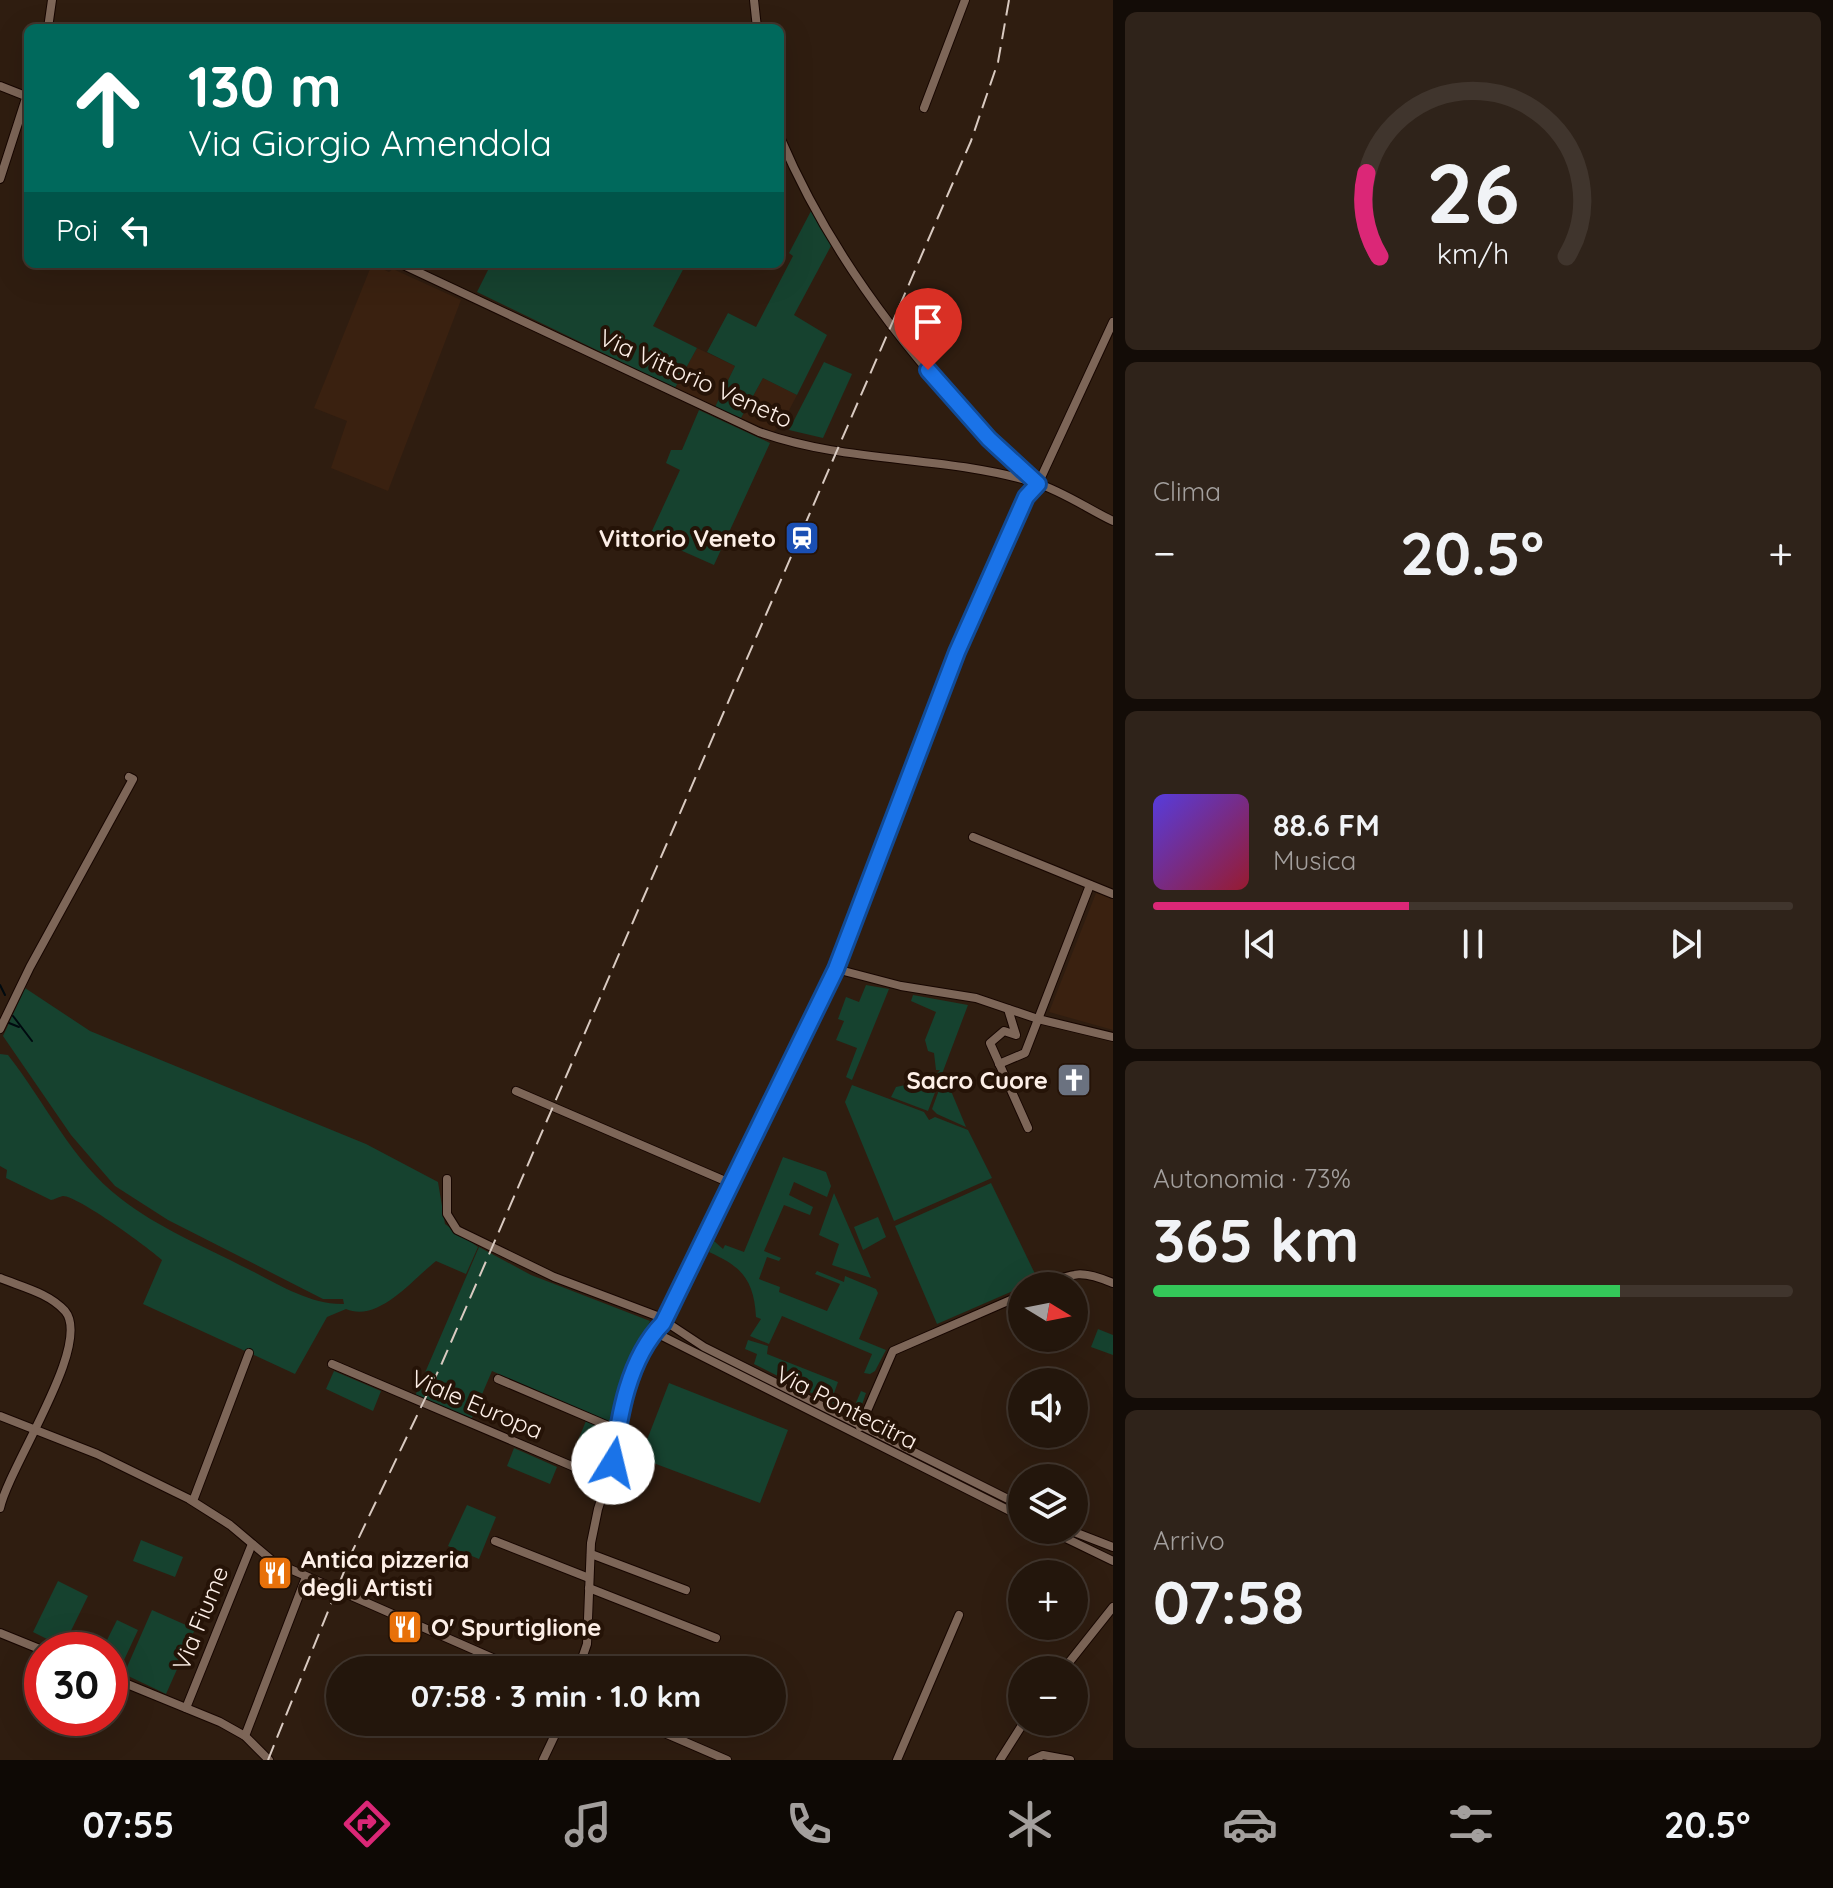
<!DOCTYPE html>
<html lang="it">
<head>
<meta charset="utf-8">
<style>
  :root { --surface:#23160c; --page:#2f231a; --text:#f1f3f6; --muted:#a39f9d; --line:#40352d; --accent:#db2777 }
  body { margin:0; font-family:Quicksand,sans-serif; background:var(--page); color:var(--text); height:100vh; display:flex; flex-direction:column; font-size:30px; white-space:nowrap }
  * { box-sizing:border-box; margin:0 }
  p { font-size:26px; color:var(--muted) }
  .icon { flex:none; width:44px; height:44px; fill:none; stroke:currentColor; stroke-width:2; stroke-linecap:round; stroke-linejoin:round }
  .map { position:relative; flex:1; overflow:hidden }
  .drawer { display:flex; flex-direction:column; gap:12px; padding:12px; background:#130c07; width:720px }
  .drawer>* { flex:none }
  .guide { position:absolute; left:24px; top:24px; width:760px; height:244px; border-radius:12px; box-shadow:0 8px 32px #0002,0 0 0 2px var(--line); background:#00695c; color:#fff; overflow:hidden }
  .needle { width:52px; rotate:100deg }
  .buttons { position:absolute; left:1008px; top:1272px; display:grid; gap:16px }
  .buttons a { display:grid; place-items:center; width:80px; height:80px; border-radius:50%; background:var(--surface); box-shadow:0 8px 32px #0002,0 0 0 2px var(--line); font-size:40px }
  .speed { position:absolute; left:24px; top:1632px; display:flex; gap:16px; font-size:40px; font-weight:700; text-align:center }
  .speed>* { display:grid; place-content:center; width:104px; height:104px; border-radius:50%; background:var(--surface); box-shadow:0 8px 32px #0002,0 0 0 2px var(--line); line-height:1 }
  .speed .limit { border:12px solid #d22; background:#fff; color:#111 }
  .pin { position:absolute; display:grid; place-items:center; width:68px; height:68px; color:#fff; margin:-82px -34px; border-radius:50% 50% 50% 0; rotate:-45deg; box-shadow:0 0 8px #0007 }
  .pin .icon { rotate:45deg }
  .me { position:absolute; width:88px; margin:-44px; rotate:9deg; stroke-linejoin:round; filter:drop-shadow(0 0 6px #0008) }
  .turn { display:flex; align-items:center; gap:28px; height:168px; padding:0 32px; font-size:36px }
  .turn .icon { width:104px; height:104px; stroke-width:2.5 }
  .turn b { display:block; font-size:56px; line-height:68px }
  .then { display:flex; align-items:center; height:76px; padding:0 32px; background:#0003; gap:16px; font-size:30px }
  .big { font-size:60px; font-weight:700; line-height:1.1 }
  .drawer .widget { flex:1; display:flex; flex-direction:column; justify-content:center; gap:12px; min-width:0; padding:0 28px; border-radius:12px; background:var(--page) }
  .drawer .dial { align-items:center; gap:0 }
  .dial svg { height:208px; overflow:visible; fill:none; stroke:var(--line); stroke-width:7; stroke-linecap:round; text-anchor:middle }
  .dial text { fill:var(--text); stroke:none }
  .song { display:flex; align-items:center; gap:24px }
  .cover { width:96px; height:96px; border-radius:12px; background:linear-gradient(135deg,hsl(250 70% 55%),hsl(350 70% 35%)) }
  .played { height:8px; border-radius:4px; background:linear-gradient(90deg,var(--accent) 40%,var(--line) 40%) }
  .keys { display:flex; justify-content:space-around; direction:ltr }
  .heat { display:flex; justify-content:space-between; align-items:center; font-size:44px; direction:ltr }
  .charge { height:12px; border-radius:6px; background:linear-gradient(90deg,#34c759 73%,var(--line) 0) }
  .trip { position:absolute; left:326px; top:1656px; width:460px; height:80px; border-radius:40px; background:var(--surface); box-shadow:0 8px 32px #0002,0 0 0 2px var(--line); font-weight:700; line-height:80px; text-align:center }
  .tab-bar { display:flex; height:128px; justify-content:space-around; align-items:center; background:#0e0905; color:var(--muted) }
  .tab-bar .icon { width:56px; height:56px }
  .tab-bar .active { color:var(--accent) }
  .tab-bar b { font-size:36px; color:var(--text) }
  main { display:flex; flex:1; min-height:0 }
  .map>svg:first-child { display:block }
</style>
</head>
<body>
<main>
<div class="map">
<svg width="1113" height="1760" viewBox="0 0 1113 1760">
  <rect width="100%" height="100%" fill="#2f1d10"/>
  <g fill="#3a2110">
    <path d="M372,264l17,8 4,-3 68,31 -73,191 -57,-23 16,-47 -33,-13z"/>
    <path d="M697,348l38,18 -20,41 -40,-19z"/>
    <path d="M763,378l34,17 -16,31 -8,6 -32,-14z"/>
    <path d="M1096,893l17,6v131l-64,-18z"/>
  </g>
  <g fill="#16422f">
    <path d="M811,211l21,33 -38,71 33,20 -30,60 -34,-17 -22,40 -26,-11 20,-41 -28,-14 21,-39 28,14 37,-71 -4,-3z"/>
    <path d="M491,264h195l-33,62 44,22 -22,40 -198,-96z"/>
    <path d="M824,362l28,12 -29,64 -34,-8z"/>
    <path d="M699,410l71,33 -56,122 -61,-27 -2,-5 29,-63 -14,-7 5,-13h11z"/>
    <path d="M866,985l23,4 -37,91 -6,-3 11,-29 -21,-8 8,-19 -6,-2 8,-22 13,5z"/>
    <path d="M25,988l65,43 276,113 72,38 7,42 33,23 -12,27 -30,-13c-24,19 -58,62 -90,48l-19,8 -32,57 -152,-70 19,-44c-13,-12 -84,-64 -99,-64 -2,0 -10,4 -12,4l-45,-22 1,-8 -7,-4v-112l8,1c37,47 64,106 112,143 38,30 85,49 128,71 30,15 62,36 96,35l-1,-5h-20l-155,-79 -53,-34 -44,-51 -68,-99z"/>
    <path d="M913,995l55,10 -40,106 -37,-14 5,-10 37,-8 7,-9h-4l-2,-17 -6,-2 -3,-11 11,-28 -25,-11z"/>
    <path d="M943,1079h3l20,48 -29,-13 -5,-5z"/>
    <path d="M852,1085l72,27 5,8 6,-3 33,13 24,48 -98,43 -49,-119z"/>
    <path d="M783,1157l43,15 5,14 -4,11 -33,-15 -5,13 24,12 -3,8 -26,-10 -20,46 17,7 -2,3 -12,-4 -8,22 21,8 -1,5 48,19 13,-27 -25,-10 2,-3 27,11 1,-6 31,13 2,4 -19,46 27,11 -11,21 -5,3 -6,-1 8,-19 -90,-38 -13,28 -19,-8 11,-17 -5,-2c-2,-39 -16,-51 -47,-65l5,-11 9,8 2,-4 19,7z"/>
    <path d="M991,1183l47,97 -101,44 -42,-98z"/>
    <path d="M834,1193l37,85 -39,-13 7,-21 -20,-9z"/>
    <path d="M878,1217l8,20 -23,13 -9,-23z"/>
    <path d="M479,1247l52,28 119,46 -19,40 -17,63 -122,-53 -21,49 -56,-24z"/>
    <path d="M1098,1329l15,6v20l-22,-8z"/>
    <path d="M748,1340l20,6 -1,8 71,28 -5,14 22,9 6,-14 5,2 -7,20 -4,2 -101,-51 3,-10 -12,-5z"/>
    <path d="M334,1371l47,20 -8,20 -47,-22z"/>
    <path d="M669,1383l119,47 -28,73 -120,-45z"/>
    <path d="M586,1421l26,11 -7,25 -29,-12z"/>
    <path d="M514,1448l43,19 -7,17 -43,-18z"/>
    <path d="M467,1505l29,12 -17,42 -31,-13z"/>
    <path d="M141,1540l42,17 -8,20 -42,-16z"/>
    <path d="M58,1581l30,15 -25,51 -30,-15z"/>
    <path d="M152,1610l43,19 -29,65 -42,-20z"/>
    <path d="M117,1620l21,10 -20,43 -8,-4v-19h-8z"/>
  </g>
  <g fill="none" stroke-linecap="round" stroke-linejoin="round">
    <g stroke="#000a0f" stroke-width="2">
      <path d="M0,985l5,10"/>
      <path d="M13,1016l19,25"/>
      <path d="M9,1023l10,4"/>
    </g>
    <g stroke="#170600" stroke-width="10">
      <g id="minor">
        <path d="M754,0l3,28"/>
        <path d="M48,28l4,-28"/>
        <path d="M0,86l28,11"/>
        <path d="M924,108l41,-108"/>
        <path d="M780,137c56,132 151,250 258,346"/>
        <path d="M0,179l28,-87"/>
        <path d="M401,264l358,168c89,32 187,23 277,51 26,8 52,26 77,38"/>
        <path d="M973,837l140,57"/>
        <path d="M836,969l65,17 75,12 62,21 75,18"/>
        <path d="M1008,1009l8,26 -12,-4 -14,12 38,85"/>
        <path d="M0,1029l30,-62 103,-188 -4,-2"/>
        <path d="M999,1064l26,-11 65,-168"/>
        <path d="M516,1091l214,92"/>
        <path d="M447,1179v35l10,16 97,47 103,39 47,31 318,159"/>
        <path d="M0,1278c22,9 49,15 65,33 28,33 -56,155 -65,197"/>
        <path d="M1044,1286c31,-14 37,-16 69,-3"/>
        <path d="M654,1332l368,185"/>
        <path d="M332,1364l275,117"/>
        <path d="M498,1379l120,51"/>
        <path d="M0,1416l97,38 92,45 41,26 44,37 246,108"/>
        <path d="M860,1427l33,-76 129,-56"/>
        <path d="M193,1501l56,-148"/>
        <path d="M1049,1530l64,31"/>
        <path d="M1069,1530l44,17"/>
        <path d="M495,1541l94,37"/>
        <path d="M591,1554l95,36"/>
        <path d="M589,1588l127,50"/>
        <path d="M0,1633l42,17"/>
        <path d="M578,1670l9,-26 4,-101 7,-34 15,-46v-16l26,-95 24,-29 173,-354 121,-317 69,-155 12,-13 75,-162"/>
        <path d="M1063,1670l50,-63"/>
        <path d="M110,1677l110,45 25,14 24,24"/>
        <path d="M186,1708l66,-164"/>
        <path d="M639,1722l88,38"/>
        <path d="M245,1736l61,-159"/>
        <path d="M543,1760l18,-38"/>
        <path d="M897,1760l62,-145"/>
        <path d="M1000,1760l24,-38"/>
        <path d="M1032,1760l11,-5 27,5"/>
      </g>
    </g>
    <use href="#minor" stroke="#7d6658" stroke-width="8"/>
    <path stroke="#d9cac1" stroke-width="2" stroke-dasharray="16 8" stroke-linecap="butt" d="M268,1760l84,-208 90,-189 529,-1222 27,-79 11,-62"/>
  </g>
  <g fill="none" stroke-linecap="round" stroke-linejoin="round">
    <g stroke="#114b97" stroke-width="20">
      <path id="route" d="M613,1463c6,-47 15,-104 50,-140l173,-354 121,-317 69,-155 12,-13 -49,-45 -61,-69"/>
    </g>
    <use href="#route" stroke="#1a73e8" stroke-width="14"/>
  </g>
  <defs>
    <g id="station-square" transform="scale(1.8)"><rect x="-9" y="-9" width="18" height="18" rx="4" fill="#1a4fb4" stroke="#251307"/><path d="M-3-6H3Q5-6 5-4V2Q5 4 3 4L4.5 6H3L1.5 4h-3L-3 6H-4.5L-3 4Q-5 4-5 2V-4Q-5-6-3-6ZM-3.5-4v3h7v-3ZM-3.5 1v1.5H-2V1ZM2 1v1.5H3.5V1Z" fill="#fff"/></g>
    <g id="church-square" transform="scale(1.8)"><rect x="-9" y="-9" width="18" height="18" rx="4" fill="#6b7280" stroke="#251307"/><path d="M-1.2-6h2.4v3.5h3.3v2.4h-3.3V6h-2.4V-.1h-3.3v-2.4h3.3Z" fill="#fff"/></g>
    <g id="restaurant-square" transform="scale(1.8)"><rect x="-9" y="-9" width="18" height="18" rx="4" fill="#e8710a" stroke="#251307"/><path d="M-5-6h1v4h1v-4h1v4h1v-4h1v5L-1.5 .5V6h-2V.5L-5-1ZM5-6V6H3V1.5H1.5Q1.5-4 5-6Z" fill="#fff"/></g>
  </defs>
  <g fill-rule="evenodd">
    <use href="#station-square" x="802" y="538"/>
    <use href="#church-square" x="1074" y="1080"/>
    <use href="#restaurant-square" x="275" y="1573"/>
    <use href="#restaurant-square" x="405" y="1627"/>
  </g>
  <g text-anchor="middle" dominant-baseline="central" stroke-width="8" stroke-linejoin="round" paint-order="stroke">
    <g font-size="24" fill="#fdefe7" stroke="#251307">
      <text transform="translate(696 378) rotate(24)">Via Vittorio Veneto</text>
      <text transform="translate(477 1404) rotate(23)">Viale Europa</text>
      <text transform="translate(847 1407) rotate(27)">Via Pontecitra</text>
      <text transform="translate(200 1618) rotate(-68)">Via Fiume</text>
    </g>
    <g font-size="24" font-weight="bold" fill="#fdefe7" stroke="#251307" text-anchor="end">
      <text x="776" y="538">Vittorio Veneto</text>
      <text x="1048" y="1080">Sacro Cuore</text>
      <text x="301" y="1559" text-anchor="start">Antica pizzeria<tspan x="301" dy="28">degli Artisti</tspan></text>
      <text x="431" y="1627" text-anchor="start">O' Spurtiglione</text>
    </g>
  </g>
</svg>
<div class="buttons">
<a><svg class="needle" viewBox="-14 -14 28 28"><path d="M0-13l5 13h-10z" fill="#e53935"/><path d="M0 13l5-13h-10z" fill="#a39f9d"/></svg></a>
<a><svg class="icon" aria-label="sound" viewBox="0 0 24 24"><path d="M4 9h4l5-4v14l-5-4H4zM17 9q2 3 0 6"/></svg></a>
<a><svg class="icon" aria-label="layers" viewBox="0 0 24 24"><path d="M12 4l9 5-9 5-9-5zM3 14l9 5 9-5"/></svg></a>
<a>+</a>
<a>−</a>
</div>
<div class="speed"><div class="limit">30</div></div>
<div class="pin" style="left:928px;top:370px;background:#d93025"><svg class="icon" aria-label="arrive" viewBox="0 0 24 24"><path d="M6 21V4h12l-3 4 3 4H6"/></svg></div>
<svg class="me" style="left:613px;top:1463px" viewBox="-20 -20 40 40"><circle r="19" fill="#fff"/><path d="M0-13L10 11 0 6-10 11z" fill="#1a73e8"/></svg>
<div class="trip">07:58 · 3 min · 1.0 km</div>
<div class="guide">
<div class="turn"><svg class="icon" aria-label="ahead" viewBox="0 0 24 24"><path d="M12 20V5M6 11l6-6 6 6"/></svg><div><b>130 m</b>Via Giorgio Amendola</div></div>
<div class="then">Poi<svg class="icon" aria-label="left" viewBox="0 0 24 24"><path d="M17 20v-9H6M10 6l-5 5 5 5"/></svg></div>
</div>
</div>
<section class="drawer">
<div class="widget dial"><svg viewBox="0 0 100 80">
<path d="M14 69A42 42 0 1 1 86 69"/>
<path d="M14 69A42 42 0 0 1 9 37" stroke="#db2777"/>
<text x="50" y="56" font-size="32" font-weight="700">26</text>
<text x="50" y="72" font-size="11">km/h</text>
</svg></div>
<div class="widget"><p>Clima</p>
<div class="heat"><a>−</a><b class="big">20.5°</b><a>+</a></div>
</div>
<div class="widget">
<div class="song"><i class="cover"></i><div><b>88.6 FM</b><p>Musica</p></div></div>
<div class="played"></div>
<div class="keys"><svg class="icon" aria-label="previous" viewBox="0 0 24 24"><path d="M18 5L8 12l10 7zM5 5v14"/></svg><svg class="icon" aria-label="pause" viewBox="0 0 24 24"><path d="M8 5v14M16 5v14"/></svg><svg class="icon" aria-label="next" viewBox="0 0 24 24"><path d="M6 5l10 7-10 7zM19 5v14"/></svg></div>
</div>
<div class="widget"><p>Autonomia · 73%</p><b class="big">365 km</b><div class="charge"></div></div>
<div class="widget"><p>Arrivo</p><b class="big">07:58</b></div>
</section>
</main>
<nav class="tab-bar">
<b>07:55</b>
<svg class="icon active" aria-label="directions" viewBox="0 0 24 24"><path d="M12 3l9 9-9 9-9-9zM9 14v-3h6M13 9l2 2-2 2"/></svg>
<svg class="icon" aria-label="music" viewBox="0 0 24 24"><path d="M9 18V5l10-2v13"/><circle cx="6" cy="18" r="3"/><circle cx="16" cy="16" r="3"/></svg>
<svg class="icon" aria-label="phone" viewBox="0 0 24 24"><path d="M5 4h4l2 5-3 2q2 4 5 5l2-3 5 2v4C11 20 4 13 5 4z"/></svg>
<svg class="icon" aria-label="climate" viewBox="0 0 24 24"><path d="M12 3v18M4 7l16 10M4 17L20 7"/></svg>
<svg class="icon" aria-label="car" viewBox="0 0 24 24"><path d="M5 17H2v-5l4-1 3-4h7l3 4 3 1v5h-3M9 17h6M6 11h13"/><circle cx="7" cy="17" r="2"/><circle cx="17" cy="17" r="2"/></svg>
<svg class="icon" aria-label="filters" viewBox="0 0 24 24"><path d="M4 7h16M4 17h16"/><circle cx="9" cy="7" r="2"/><circle cx="15" cy="17" r="2"/></svg>
<b>20.5°</b>
</nav>
</body>
</html>
